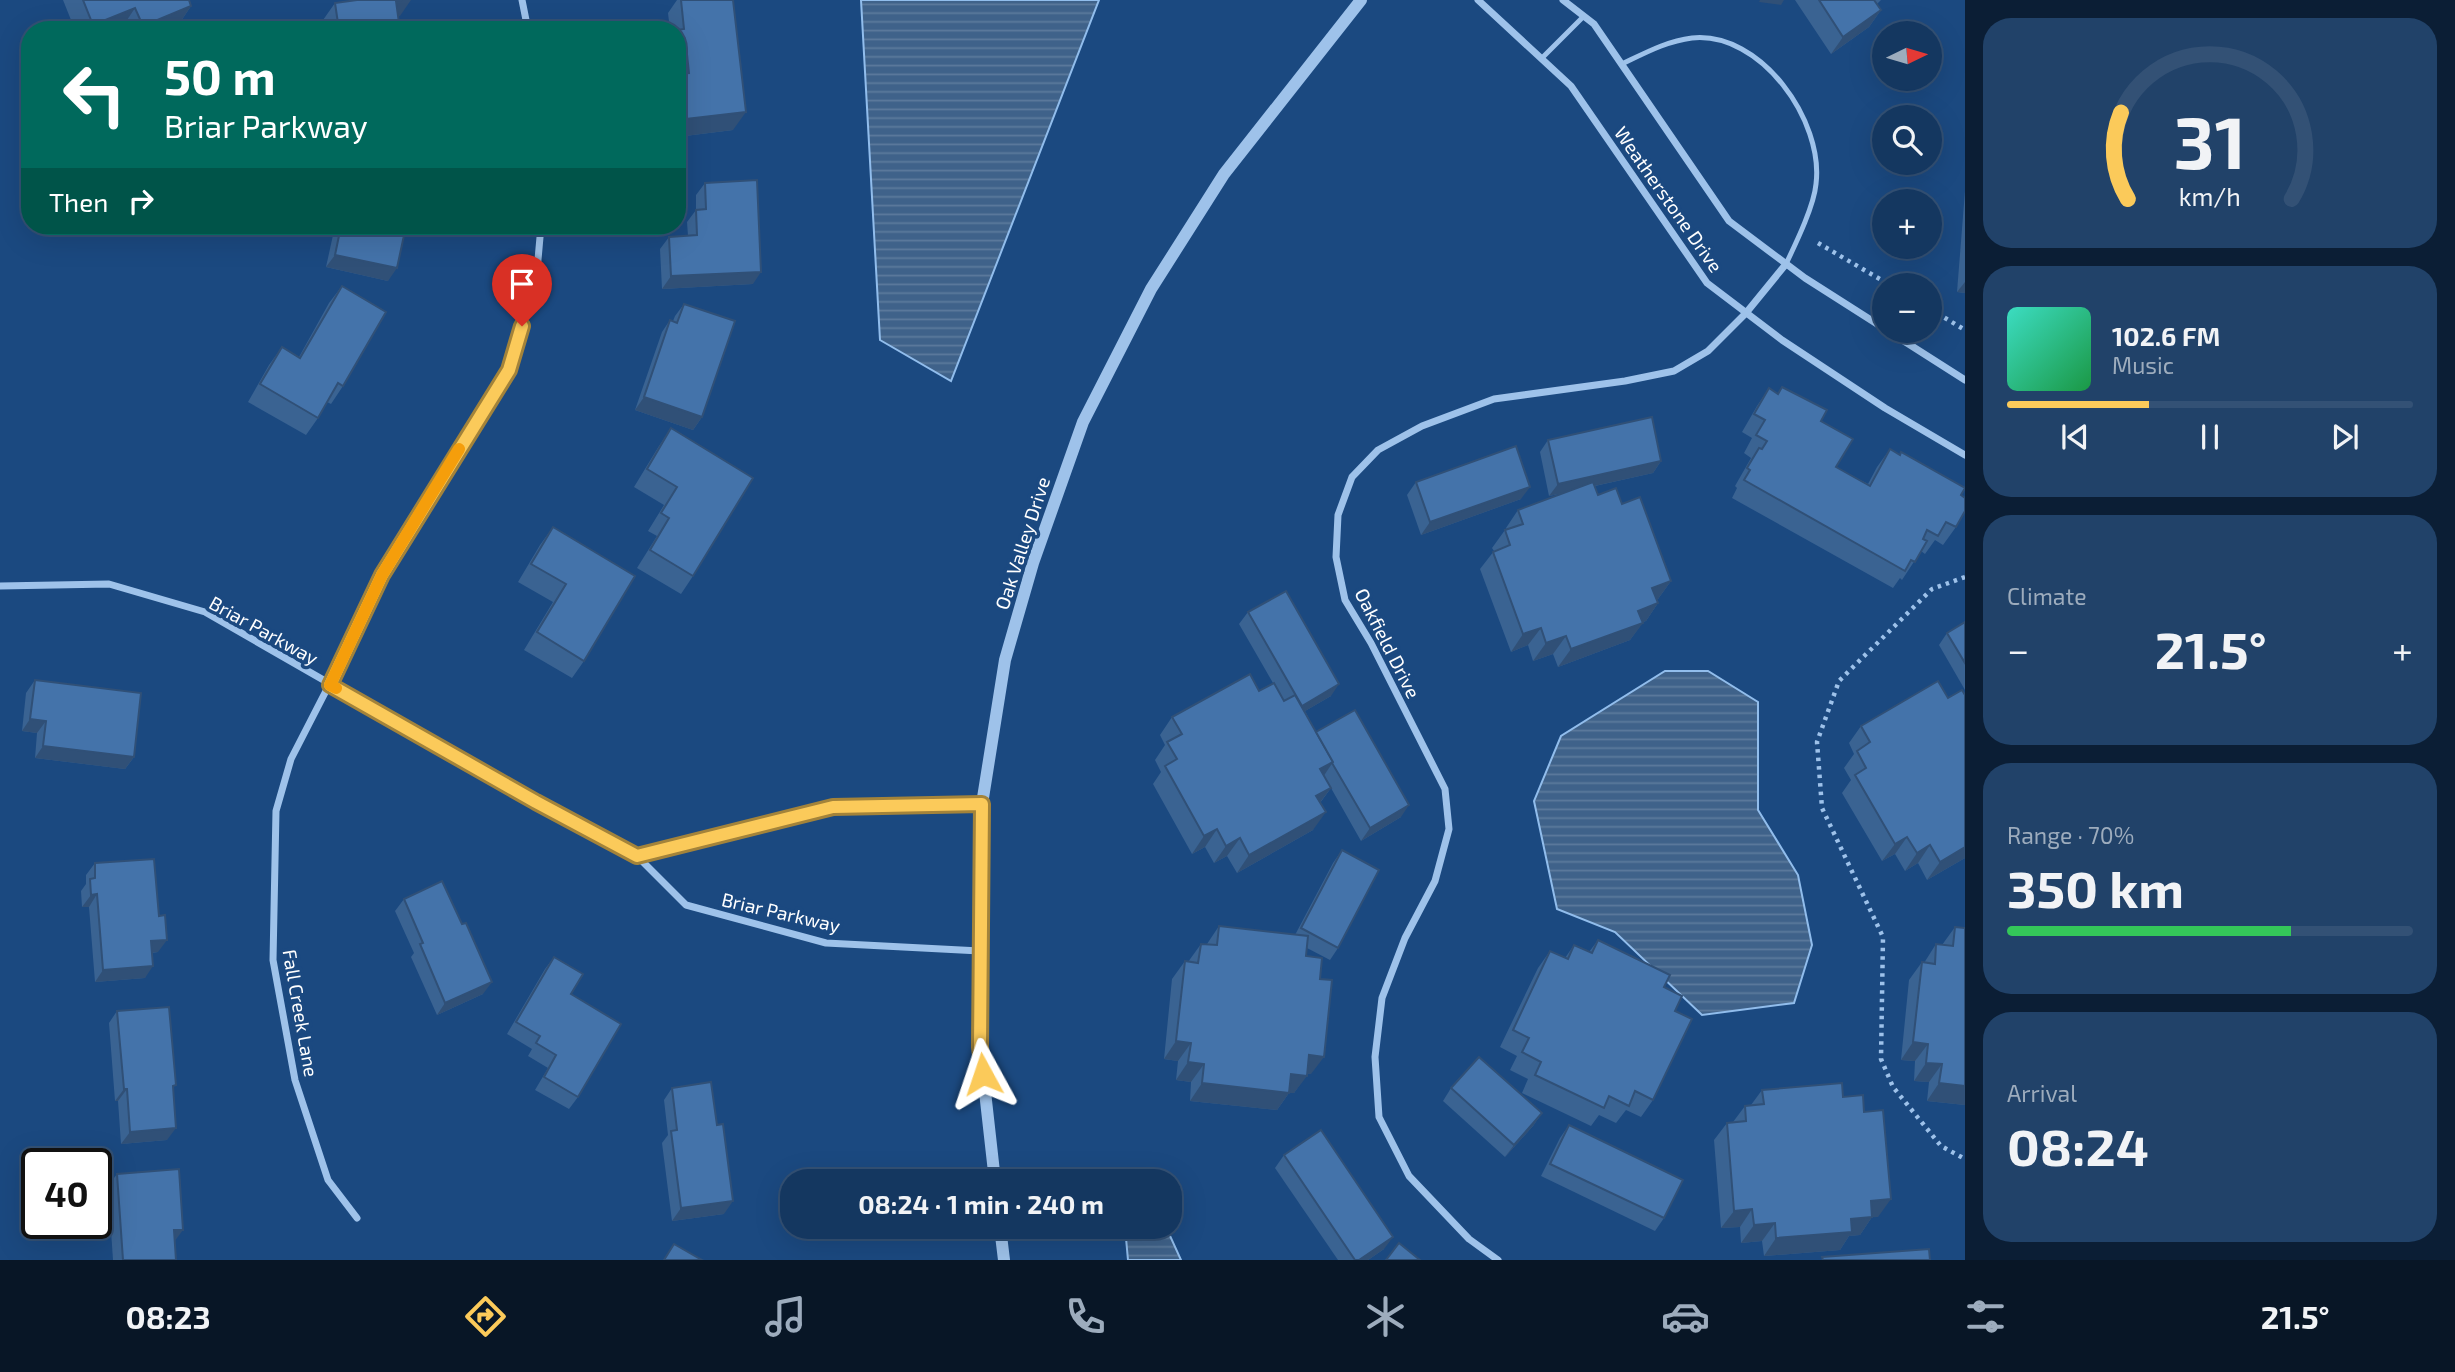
<!DOCTYPE html>
<html lang="en">
<head>
<meta charset="utf-8">
<style>
  :root { --surface:#143760; --page:#214269; --text:#f1f3f6; --muted:#9dacbd; --line:#335175; --accent:#fbca5a }
  body { margin:0; font-family:"Exo 2",sans-serif; background:var(--page); color:var(--text); height:100vh; display:flex; flex-direction:column; font-size:26px; white-space:nowrap }
  * { box-sizing:border-box; margin:0 }
  p { font-size:23px; color:var(--muted) }
  .icon { flex:none; width:38px; height:38px; fill:none; stroke:currentColor; stroke-width:2; stroke-linecap:round; stroke-linejoin:round }
  .map { position:relative; flex:1; overflow:hidden }
  .side { display:flex; flex-direction:column; gap:18px; padding:18px; background:#0b1e35; width:490px }
  .side>* { flex:none }
  .guide { position:absolute; left:21px; top:21px; width:665px; height:214px; border-radius:28px; box-shadow:0 7px 28px #0002,0 0 0 2px var(--line); background:#00695c; color:#fff; overflow:hidden }
  .needle { width:46px; rotate:85deg }
  .controls { position:absolute; left:1872px; top:21px; display:grid; gap:14px }
  .controls a { display:grid; place-items:center; width:70px; height:70px; border-radius:50%; background:var(--surface); box-shadow:0 7px 28px #0002,0 0 0 2px var(--line); font-size:35px }
  .speed { position:absolute; left:21px; top:1148px; display:flex; gap:14px; font-size:35px; font-weight:700; text-align:center }
  .speed>* { display:grid; place-content:center; width:91px; height:91px; border-radius:50%; background:var(--surface); box-shadow:0 7px 28px #0002,0 0 0 2px var(--line); line-height:1 }
  .speed .limit { border:4px solid #111; border-radius:10px; background:#fff; color:#111 }
  .pin { position:absolute; display:grid; place-items:center; width:60px; height:60px; color:#fff; margin:-72px -30px; border-radius:50% 50% 50% 0; rotate:-45deg; box-shadow:0 0 7px #0007 }
  .pin .icon { rotate:45deg }
  .me { position:absolute; width:77px; margin:-38px; rotate:355deg; stroke-linejoin:round; filter:drop-shadow(0 0 5px #0008) }
  .turn { display:flex; align-items:center; gap:24px; height:147px; padding:0 28px; font-size:32px }
  .turn .icon { width:91px; height:91px; stroke-width:2.5 }
  .turn b { display:block; font-size:49px; line-height:60px }
  .then { display:flex; align-items:center; height:66px; padding:0 28px; background:#0003; gap:14px; font-size:26px }
  .big { font-size:52px; font-weight:700; line-height:1.1 }
  .side .card { flex:1; display:flex; flex-direction:column; justify-content:center; gap:10px; min-width:0; padding:0 24px; border-radius:28px; background:var(--page) }
  .side .dial { align-items:center; gap:0 }
  .dial svg { height:182px; overflow:visible; fill:none; stroke:var(--line); stroke-width:7; stroke-linecap:round; text-anchor:middle }
  .dial text { fill:var(--text); stroke:none }
  .song { display:flex; align-items:center; gap:21px }
  .cover { width:84px; height:84px; border-radius:10px; background:linear-gradient(135deg,hsl(170 70% 55%),hsl(140 70% 35%)) }
  .played { height:7px; border-radius:4px; background:linear-gradient(90deg,var(--accent) 35%,var(--line) 35%) }
  .keys { display:flex; justify-content:space-around; direction:ltr }
  .heat { display:flex; justify-content:space-between; align-items:center; font-size:38px; direction:ltr }
  .charge { height:10px; border-radius:5px; background:linear-gradient(90deg,#34c759 70%,var(--line) 0) }
  .trip { position:absolute; left:780px; top:1169px; width:402px; height:70px; border-radius:28px; background:var(--surface); box-shadow:0 7px 28px #0002,0 0 0 2px var(--line); font-weight:700; line-height:70px; text-align:center }
  .menu { display:flex; height:112px; justify-content:space-around; align-items:center; background:#081626; color:var(--muted) }
  .menu .icon { width:49px; height:49px }
  .menu .on { color:var(--accent) }
  .menu b { font-size:32px; color:var(--text) }
  main { display:flex; flex:1; min-height:0 }
  .map>svg:first-child { display:block }
</style>
</head>
<body>
<main>
<div class="map">
<svg width="1965" height="1260" viewBox="0 0 1965 1260">
  <defs>
    <pattern id="water-rules" width="6" height="5" patternUnits="userSpaceOnUse" patternTransform="scale(1.75)"><rect width="6" height="5" fill="#3f628a"/><path d="M0 2.5h6" fill="none" stroke="#5c7a9c"/></pattern>
  </defs>
  <rect width="100%" height="100%" fill="#1b4980"/>
  <g fill="url(#water-rules)" stroke="#91bdec" stroke-width="2">
    <path d="M861,0h238l-148,381 -71,-41z"/>
    <path d="M1665,671h43l50,31v108l40,65 14,70 -18,58 -92,12 -87,-83 -58,-23 -23,-108 27,-65z"/>
    <path d="M1125,1227h41l15,33h-53z"/>
  </g>
  <g fill="none" stroke-linecap="round" stroke-linejoin="round">
    <g stroke="#9ec2ea" stroke-width="4.5" stroke-dasharray="3.5 5" stroke-linecap="butt">
      <path d="M1818,243l72,42"/>
      <path d="M1930,309l35,21"/>
      <path d="M1965,577l-33,12 -93,92 -22,61 5,66 61,129 -2,122 12,28 48,59 24,13"/>
    </g>
    <g stroke="#9ec2ea" stroke-width="5">
      <path d="M1542,58l42,-42"/>
      <path d="M1622,64c23,-11 45,-23 70,-26 69,-7 132,83 124,146 -2,22 -20,59 -30,80"/>
    </g>
    <g stroke="#9ec2ea" stroke-width="7">
      <path d="M522,0l6,30"/>
      <path d="M1478,0l93,86 136,197 75,57 103,68 80,47"/>
      <path d="M1563,0l31,24 135,197 76,57 160,102"/>
      <path d="M0,586l109,-2 96,28 331,190 101,54 49,49 140,38 154,8"/>
      <path d="M637,856l196,-49 149,-3"/>
      <path d="M357,1218l-29,-38 -33,-100 -22,-120 3,-149 15,-52 38,-74 52,-110 128,-205 27,-88 5,-56"/>
      <path d="M1498,1260l-29,-21 -60,-63 -30,-59 -4,-60 7,-59 23,-60 30,-57 14,-52 -4,-40 -74,-146 -26,-43 -9,-43 2,-42 14,-38 26,-27 44,-24 72,-27 131,-18 49,-10 34,-20 38,-38 40,-49"/>
    </g>
    <g stroke="#9ec2ea" stroke-width="12">
      <path d="M995,1181l-15,-134 2,-243 23,-144 28,-97 50,-141 68,-133 73,-115 137,-174"/>
      <path d="M1000,1227l4,33"/>
    </g>
  </g>
  <g fill="#3a6392">
    <path d="M63,0h126l2,6 -12,18 -15,6h-40l-1,-4 -9,4h-39z"/>
    <path d="M677,0h56v130l-56,7v-107h-7l-2,-17z"/>
    <path d="M1795,0h86l-4,4 4,6 -12,17 -38,27z"/>
    <path d="M335,3l65,13h-2l2,14h-76l-1,-10z"/>
    <path d="M705,183l48,101 -91,5 -2,-40 9,-12 19,-1 -1,-14 9,-12v-15z"/>
    <path d="M1965,191v102l-8,-1z"/>
    <path d="M335,226h71l-18,55 -62,-14z"/>
    <path d="M342,286l1,100 -12,18 -4,-2 -9,16 -12,17 -58,-33 21,-37 13,-18 17,10 30,-54z"/>
    <path d="M684,304l18,113 -9,13 -58,-20 27,-78 8,-12 3,1 2,-5z"/>
    <path d="M1769,388l52,33 15,46 32,17 9,-17 13,-18 71,46 -5,32 -13,18 -8,-5 -10,14 -4,-3 -19,29 -2,-2 -7,10 -161,-90 5,-10 -2,-2 16,-28 -7,-5 8,-15 -10,-6 15,-26z"/>
    <path d="M671,428l22,148 -12,18 -44,-26 20,-32 -9,-5 16,-26 -30,-18 25,-41z"/>
    <path d="M1548,440l113,21 -8,12 -58,13 3,9 24,9 49,77 -13,18h-1l1,4 -12,18 -3,1 -13,18 -72,27 -5,-13 -20,7 -5,-16 -17,7 -31,-83 14,-18 -2,-3 13,-18h2l-1,-2 12,-18 46,-17 -15,3 -9,-44z"/>
    <path d="M1416,482l105,17 -100,36 -14,-40z"/>
    <path d="M553,527l31,134 -12,17 -48,-28 29,-48 -35,-20 22,-37z"/>
    <path d="M1248,612l83,84 -26,15 11,21 85,85 -40,24 -30,-53 -11,15 -7,27 -76,43 -10,-17 -13,7 -9,-16 -13,7 -39,-70 8,-12 -6,-12 10,-15 -5,-10 12,-18 87,-26 14,-8 -34,-59z"/>
    <path d="M1965,622v68l-26,-45 8,-12z"/>
    <path d="M35,680l99,77 -9,12 -90,-11 2,-25 -15,-2 4,-38z"/>
    <path d="M1965,695v163l-38,22 -9,-17 -13,8 -10,-17 -13,7 -40,-68 9,-13 -7,-12 10,-14 -5,-11 12,-17 87,-28z"/>
    <path d="M1342,850l-4,98 -8,12 -23,-12 -1,8 5,118h-4l-13,19h-5l-12,17 -87,-9 1,-19 -15,-2 2,-19 -14,-2 8,-80 13,-18 3,1 13,-18h6l12,-18 76,9 38,-72z"/>
    <path d="M95,863l63,89 -6,1 -7,25 -50,4 -6,-75h-7l-1,-16 5,-7v-9z"/>
    <path d="M404,899l79,95 -46,21 -26,-58 3,-4 -19,-42z"/>
    <path d="M1955,927l10,178 -38,-4 2,-19 -15,-1 1,-20 -14,-1 8,-80 13,-18 2,1 12,-19 6,1z"/>
    <path d="M1598,940l66,47 11,24 -22,89 -12,17 -15,-7 -10,13 -17,-8 -8,11 -69,-33 6,-14 -18,-9 7,-14 -17,-9 38,-79 12,-17 15,7 9,-13 15,7z"/>
    <path d="M554,957l17,37 7,103 -9,12 -34,-19 13,-22 -20,-12 4,-7 -25,-15 38,-65z"/>
    <path d="M117,1011l56,78 -6,51 -46,4 -3,-43h-3l-6,-78z"/>
    <path d="M672,1088l52,126 -52,7 -10,-78 6,-8 -4,-35z"/>
    <path d="M1451,1088l91,25 -9,13 -28,31 -62,-56z"/>
    <path d="M1762,1090l81,7 21,15 14,105h-6l-12,18 -11,1 -9,14 -76,6 -2,-15 -21,2 -1,-16 -19,1 -7,-88 13,-17 6,-1 12,-16 6,-1z"/>
    <path d="M1569,1125l95,93 -9,13 -114,-55 19,-38z"/>
    <path d="M1284,1155l100,94 -16,11h-30l-63,-92z"/>
    <path d="M117,1174l59,86h-63l-5,-74z"/>
  </g>
  <g fill="#305077">
    <path d="M402,0h9l-11,16 -16,3 12,-18z"/>
    <path d="M1760,0h24l-3,5 -22,-3z"/>
    <path d="M191,6l-12,18 -15,6h-24l3,-4z"/>
    <path d="M135,8l-12,18 -9,4h-24l3,-5z"/>
    <path d="M1881,10l-12,17 -38,27 12,-17z"/>
    <path d="M686,45l-9,13v-12z"/>
    <path d="M746,112l-13,18 -56,7v-17z"/>
    <path d="M335,255l62,13 -9,13 -62,-14z"/>
    <path d="M761,272l-8,12 -91,5 9,-13z"/>
    <path d="M1965,282v11l-8,-1z"/>
    <path d="M644,397l58,20 -9,13 -58,-20z"/>
    <path d="M1661,461l-8,12 -104,23 9,-12z"/>
    <path d="M1530,487l-9,12 -100,36 9,-13z"/>
    <path d="M1671,581l-13,18 -18,7 12,-18z"/>
    <path d="M1658,603l-12,18 -20,7 12,-17z"/>
    <path d="M1643,623l-13,17 -72,27 13,-18z"/>
    <path d="M1541,628l-13,17 -17,7 12,-18z"/>
    <path d="M1566,636l-13,18 -20,7 13,-18z"/>
    <path d="M1339,684l-8,12 -38,22 8,-12z"/>
    <path d="M30,719l16,2 -9,12 -15,-2z"/>
    <path d="M43,746l91,11 -9,12 -90,-11z"/>
    <path d="M1333,762l-12,18 -1,-11z"/>
    <path d="M1331,788l-13,17 -2,-9z"/>
    <path d="M1409,805l-8,12 -40,24 9,-13z"/>
    <path d="M1326,812l-13,18 -76,43 12,-18z"/>
    <path d="M1217,829l-12,18 -13,7 12,-18z"/>
    <path d="M1907,837l-12,17 -13,7 13,-17z"/>
    <path d="M1240,838l-13,18 -13,7 12,-17z"/>
    <path d="M1930,845l-12,18 -13,8 12,-18z"/>
    <path d="M1965,847v11l-38,22 13,-18z"/>
    <path d="M97,894l-8,13h-7l9,-12z"/>
    <path d="M167,940l-9,12 -16,2 9,-13z"/>
    <path d="M153,966l-8,12 -50,4 8,-12z"/>
    <path d="M492,982l-9,12 -46,21 8,-12z"/>
    <path d="M1176,1041l15,2 -13,18 -14,-2z"/>
    <path d="M1913,1042l15,2 -13,17 -14,-1z"/>
    <path d="M1309,1055l15,2 -13,17 -14,-1z"/>
    <path d="M1188,1062l16,2 -13,18 -15,-2z"/>
    <path d="M1926,1063l16,1 -13,18 -15,-1z"/>
    <path d="M1291,1074l16,2 -13,17h-5l-12,17 -87,-9 12,-18z"/>
    <path d="M1939,1083l26,3v19l-38,-4z"/>
    <path d="M124,1089h3l-9,12h-3z"/>
    <path d="M1542,1113l-9,13 -28,31 9,-12z"/>
    <path d="M176,1128l-9,12 -46,4 9,-12z"/>
    <path d="M1891,1199l-13,18 -20,1 13,-17z"/>
    <path d="M733,1201l-9,13 -52,7 9,-13z"/>
    <path d="M1752,1209l-12,18 -19,1 13,-17z"/>
    <path d="M1872,1217l-12,18 -11,1 -9,14 -76,6 12,-18 75,-19z"/>
    <path d="M1775,1223l-13,18 -21,2 13,-18z"/>
    <path d="M174,1230h9l-9,12z"/>
    <path d="M1393,1237l-9,12 -16,11h-9z"/>
  </g>
  <g fill="#4473aa" stroke="#305077" stroke-width="2">
    <path d="M83,0h106l2,6 -48,20 -8,-18 -42,17z"/>
    <path d="M357,0h45l-6,1 4,29h-61l-4,-27z"/>
    <path d="M681,0h52l13,112 -69,8v-46l12,-1 -3,-28 -9,1v-16l7,-1z"/>
    <path d="M1819,0h55l7,10 -38,27z"/>
    <path d="M757,180l4,92 -90,4 -2,-39 28,-2 -1,-25 10,-1 -1,-26z"/>
    <path d="M341,226h65l-9,42 -62,-13z"/>
    <path d="M342,286l44,26 -43,74 -5,-3 -20,35 -58,-34 22,-37 18,11z"/>
    <path d="M684,304l51,17 -33,96 -58,-20 26,-77 7,3z"/>
    <path d="M1782,387l45,23 -6,11 32,18 -17,28 34,19 20,-37 10,6 1,-3 64,36 -4,7 4,3v13l-9,16 -10,-5 -8,14 -11,-6 -4,9 4,2 -12,21 -4,-2 -6,11 -161,-91 6,-10 -3,-2 12,-20 3,1 5,-8 -11,-6 9,-15 -11,-6 15,-26 9,6z"/>
    <path d="M1652,417l9,44 -103,23 -10,-44z"/>
    <path d="M671,428l82,50 -60,98 -43,-26 19,-32 -8,-5 16,-26 -30,-18z"/>
    <path d="M1516,446l14,41 -100,35 -14,-40z"/>
    <path d="M1593,482l5,13 18,-7 6,16 18,-7 31,84 -19,7 6,15 -20,8 5,12 -72,26 -5,-13 -20,7 -5,-15 -18,6 -30,-82 17,-7 -5,-15 18,-6 -5,-14z"/>
    <path d="M553,527l82,49 -51,85 -47,-29 29,-48 -35,-20z"/>
    <path d="M1286,591l53,93 -37,22 -54,-94z"/>
    <path d="M1965,622v41l-18,-30z"/>
    <path d="M1250,674l9,17 15,-8 10,18 11,-6 38,67 -13,7 11,19 -15,8 10,16 -77,43 -9,-17 -14,8 -9,-17 -13,7 -39,-70 12,-7 -10,-17 15,-8 -10,-17z"/>
    <path d="M35,680l106,13 -7,64 -91,-11 3,-25 -16,-2z"/>
    <path d="M1938,681l10,17 14,-8 3,5v152l-25,15 -10,-17 -13,8 -10,-16 -12,7 -40,-69 11,-7 -9,-17 13,-9 -9,-16z"/>
    <path d="M1355,710l54,95 -39,23 -38,-65 1,-1 -17,-30z"/>
    <path d="M1342,850l37,20 -41,78 -37,-20z"/>
    <path d="M154,859l5,57 6,-1 2,25 -16,1 2,25 -50,4 -6,-76 -6,1 -1,-16 5,-1v-15z"/>
    <path d="M442,881l20,43 4,-1 26,59 -47,21 -25,-59 3,-1 -19,-44z"/>
    <path d="M1219,926l89,10 -2,20 16,2 -2,21 12,1 -8,77 -15,-2 -2,21 -16,-2 -2,19 -87,-10 2,-19 -16,-2 3,-19 -15,-2 9,-80 13,2 3,-19 16,1z"/>
    <path d="M1955,927l10,1v158l-26,-3 3,-19 -16,-1 2,-19 -15,-2 9,-80 13,2 1,-20 17,2z"/>
    <path d="M1598,940l72,35 -6,12 18,9 -7,15 17,8 -39,81 -18,-9 -6,15 -20,-10 -5,12 -69,-33 6,-13 -19,-10 7,-14 -16,-8 37,-79 18,8 6,-14 18,8z"/>
    <path d="M554,957l29,17 -12,20 50,30 -43,73 -34,-20 12,-22 -20,-12 4,-7 -24,-14z"/>
    <path d="M169,1007l7,78 -3,1 3,42 -46,4 -3,-43h-3l-7,-78z"/>
    <path d="M1479,1057l63,56 -28,32 -63,-57z"/>
    <path d="M711,1082l6,43 6,-1 10,77 -52,7 -10,-77 6,-1 -5,-42z"/>
    <path d="M1842,1083l1,14 20,-2 1,17 19,-2 8,89 -20,2 1,16 -21,2 1,13 -76,6 -1,-15 -21,2 -2,-16 -18,2 -7,-88 19,-2 -1,-15 19,-2 -2,-14z"/>
    <path d="M1569,1125l114,55 -19,38 -114,-54z"/>
    <path d="M1321,1130l72,107 -34,23h-4l-71,-105z"/>
    <path d="M179,1169l4,61h-9l2,30h-53l-6,-86z"/>
    <path d="M1399,1243l21,17h-34z"/>
    <path d="M674,1244l28,16h-38z"/>
    <path d="M1929,1249l1,11h-107l-1,-3z"/>
  </g>
  <g fill="none" stroke-linecap="round" stroke-linejoin="round">
    <g stroke="#a3833a" stroke-width="18">
      <path id="route" d="M522,326l-13,44 -127,205 -52,110 206,117 101,54 196,-49 149,-3 -2,243 3,27"/>
    </g>
    <use href="#route" stroke="#fbca5a" stroke-width="12"/>
    <path stroke="#f59e0b" stroke-width="12" d="M336,688l-6,-3 52,-110 77,-126"/>
  </g>
  <g text-anchor="middle" dominant-baseline="central" stroke-width="7" stroke-linejoin="round" paint-order="stroke">
    <g font-size="19" fill="#fff" stroke="#1b4980">
      <text transform="translate(1669 199) rotate(55)">Weatherstone Drive</text>
      <text transform="translate(1022 543) rotate(-72)">Oak Valley Drive</text>
      <text transform="translate(264 630) rotate(29)">Briar Parkway</text>
      <text transform="translate(1388 643) rotate(63)">Oakfield Drive</text>
      <text transform="translate(781 912) rotate(13)">Briar Parkway</text>
      <text transform="translate(301 1013) rotate(80)">Fall Creek Lane</text>
    </g>
  </g>
</svg>
<div class="controls">
<a><svg class="needle" viewBox="-14 -14 28 28"><path d="M0-13l5 13h-10z" fill="#e53935"/><path d="M0 13l5-13h-10z" fill="#9dacbd"/></svg></a>
<a><svg class="icon" aria-label="search" viewBox="0 0 24 24"><circle cx="10" cy="10" r="6"/><path d="M15 15l6 6"/></svg></a>
<a>+</a>
<a>−</a>
</div>
<div class="speed"><div class="limit">40</div></div>
<div class="pin" style="left:522px;top:326px;background:#d93025"><svg class="icon" aria-label="arrive" viewBox="0 0 24 24"><path d="M6 21V4h12l-3 4 3 4H6"/></svg></div>
<svg class="me" style="left:983px;top:1074px" viewBox="-20 -20 40 40"><path d="M0-17L14 15 0 8-14 15z" fill="#fbca5a" stroke="#fff" stroke-width="4"/></svg>
<div class="trip">08:24 · 1 min · 240 m</div>
<div class="guide">
<div class="turn"><svg class="icon" aria-label="left" viewBox="0 0 24 24"><path d="M17 20v-9H6M10 6l-5 5 5 5"/></svg><div><b>50 m</b>Briar Parkway</div></div>
<div class="then">Then<svg class="icon" aria-label="right" viewBox="0 0 24 24"><path d="M7 20v-9h11M14 6l5 5-5 5"/></svg></div>
</div>
</div>
<section class="side">
<div class="card dial"><svg viewBox="0 0 100 80">
<path d="M14 69A42 42 0 1 1 86 69"/>
<path d="M14 69A42 42 0 0 1 11 31" stroke="#fbca5a"/>
<text x="50" y="56" font-size="32" font-weight="700">31</text>
<text x="50" y="72" font-size="11">km/h</text>
</svg></div>
<div class="card">
<div class="song"><i class="cover"></i><div><b>102.6 FM</b><p>Music</p></div></div>
<div class="played"></div>
<div class="keys"><svg class="icon" aria-label="previous" viewBox="0 0 24 24"><path d="M18 5L8 12l10 7zM5 5v14"/></svg><svg class="icon" aria-label="pause" viewBox="0 0 24 24"><path d="M8 5v14M16 5v14"/></svg><svg class="icon" aria-label="next" viewBox="0 0 24 24"><path d="M6 5l10 7-10 7zM19 5v14"/></svg></div>
</div>
<div class="card"><p>Climate</p>
<div class="heat"><a>−</a><b class="big">21.5°</b><a>+</a></div>
</div>
<div class="card"><p>Range · 70%</p><b class="big">350 km</b><div class="charge"></div></div>
<div class="card"><p>Arrival</p><b class="big">08:24</b></div>
</section>
</main>
<nav class="menu">
<b>08:23</b>
<svg class="icon on" aria-label="directions" viewBox="0 0 24 24"><path d="M12 3l9 9-9 9-9-9zM9 14v-3h6M13 9l2 2-2 2"/></svg>
<svg class="icon" aria-label="music" viewBox="0 0 24 24"><path d="M9 18V5l10-2v13"/><circle cx="6" cy="18" r="3"/><circle cx="16" cy="16" r="3"/></svg>
<svg class="icon" aria-label="phone" viewBox="0 0 24 24"><path d="M5 4h4l2 5-3 2q2 4 5 5l2-3 5 2v4C11 20 4 13 5 4z"/></svg>
<svg class="icon" aria-label="climate" viewBox="0 0 24 24"><path d="M12 3v18M4 7l16 10M4 17L20 7"/></svg>
<svg class="icon" aria-label="car" viewBox="0 0 24 24"><path d="M5 17H2v-5l4-1 3-4h7l3 4 3 1v5h-3M9 17h6M6 11h13"/><circle cx="7" cy="17" r="2"/><circle cx="17" cy="17" r="2"/></svg>
<svg class="icon" aria-label="filters" viewBox="0 0 24 24"><path d="M4 7h16M4 17h16"/><circle cx="9" cy="7" r="2"/><circle cx="15" cy="17" r="2"/></svg>
<b>21.5°</b>
</nav>
</body>
</html>
